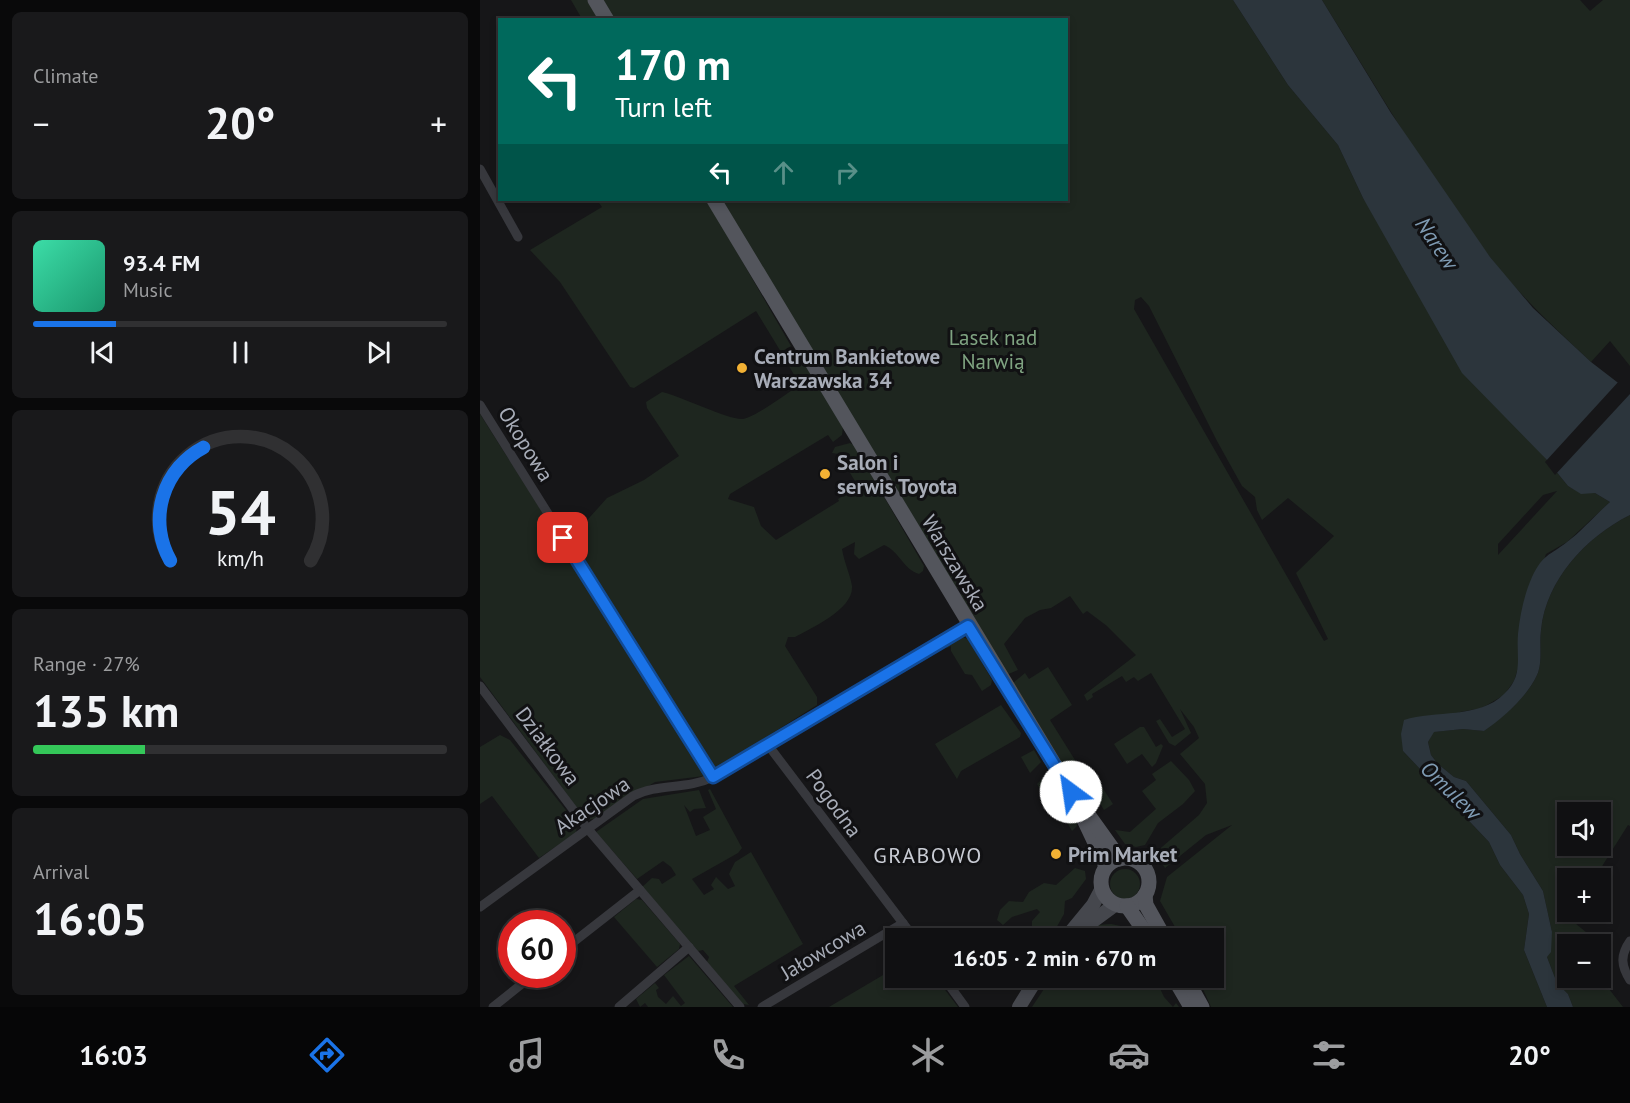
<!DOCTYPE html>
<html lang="en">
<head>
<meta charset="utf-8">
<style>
  :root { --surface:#101012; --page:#19191b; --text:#f1f3f6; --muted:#9c9d9f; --line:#303032; --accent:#1a73e8 }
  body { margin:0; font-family:"PT Sans",sans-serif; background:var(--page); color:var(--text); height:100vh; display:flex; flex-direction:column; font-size:22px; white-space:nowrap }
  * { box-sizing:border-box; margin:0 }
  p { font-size:20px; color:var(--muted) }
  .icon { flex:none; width:33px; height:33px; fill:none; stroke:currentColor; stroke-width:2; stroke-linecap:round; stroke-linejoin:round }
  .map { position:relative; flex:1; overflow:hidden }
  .side { display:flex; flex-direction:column; gap:12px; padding:12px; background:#09090a; width:480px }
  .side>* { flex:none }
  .top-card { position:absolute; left:18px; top:18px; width:570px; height:183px; border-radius:0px; box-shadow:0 3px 9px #0003,0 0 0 2px var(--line); background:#00695c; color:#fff; overflow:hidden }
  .fabs { position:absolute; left:1077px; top:802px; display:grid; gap:12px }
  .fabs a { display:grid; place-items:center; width:54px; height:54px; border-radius:0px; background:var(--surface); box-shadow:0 3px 9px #0003,0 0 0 2px var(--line); font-size:30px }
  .speed { position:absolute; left:18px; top:910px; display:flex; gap:12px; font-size:30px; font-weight:700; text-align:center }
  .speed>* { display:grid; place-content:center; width:78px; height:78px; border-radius:50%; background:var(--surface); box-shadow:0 3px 9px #0003,0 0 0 2px var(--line); line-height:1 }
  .speed .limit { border:9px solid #d22; background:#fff; color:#111 }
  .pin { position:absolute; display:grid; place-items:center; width:51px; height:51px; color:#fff; margin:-26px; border-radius:12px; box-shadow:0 3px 9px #0006 }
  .me { position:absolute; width:66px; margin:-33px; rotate:329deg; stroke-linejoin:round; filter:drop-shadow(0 0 4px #0008) }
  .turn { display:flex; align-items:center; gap:21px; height:126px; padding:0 18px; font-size:27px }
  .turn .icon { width:78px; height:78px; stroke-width:2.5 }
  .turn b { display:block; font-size:42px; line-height:51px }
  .lanes { display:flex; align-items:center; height:57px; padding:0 18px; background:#0003; justify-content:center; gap:30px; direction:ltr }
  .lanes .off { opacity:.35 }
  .big { font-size:45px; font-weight:700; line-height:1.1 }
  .side .tile { flex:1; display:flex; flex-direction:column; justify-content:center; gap:9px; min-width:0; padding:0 21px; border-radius:9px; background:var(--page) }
  .side .dial { align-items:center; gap:0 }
  .dial svg { height:156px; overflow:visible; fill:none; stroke:var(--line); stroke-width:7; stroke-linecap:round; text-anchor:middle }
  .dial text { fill:var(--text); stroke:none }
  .song { display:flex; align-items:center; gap:18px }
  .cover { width:72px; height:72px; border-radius:9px; background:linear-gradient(135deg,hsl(160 70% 55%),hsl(160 70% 35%)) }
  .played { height:6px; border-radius:3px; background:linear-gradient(90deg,var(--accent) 20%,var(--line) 20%) }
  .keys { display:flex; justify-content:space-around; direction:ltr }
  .heat { display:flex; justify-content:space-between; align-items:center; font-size:33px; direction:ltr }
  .charge { height:9px; border-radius:4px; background:linear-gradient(90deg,#34c759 27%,var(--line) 0) }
  .trip { position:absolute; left:405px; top:928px; width:339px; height:60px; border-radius:0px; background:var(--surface); box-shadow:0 3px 9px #0003,0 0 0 2px var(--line); font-weight:700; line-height:60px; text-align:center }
  .tab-bar { display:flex; height:96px; justify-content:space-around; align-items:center; background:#060607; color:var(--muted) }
  .tab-bar .icon { width:42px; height:42px }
  .tab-bar .selected { color:var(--accent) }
  .tab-bar b { font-size:27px; color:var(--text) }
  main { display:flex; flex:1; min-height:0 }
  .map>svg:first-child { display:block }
</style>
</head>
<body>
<main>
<section class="side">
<div class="tile"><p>Climate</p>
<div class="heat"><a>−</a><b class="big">20°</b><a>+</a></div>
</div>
<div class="tile">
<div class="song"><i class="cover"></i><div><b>93.4 FM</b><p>Music</p></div></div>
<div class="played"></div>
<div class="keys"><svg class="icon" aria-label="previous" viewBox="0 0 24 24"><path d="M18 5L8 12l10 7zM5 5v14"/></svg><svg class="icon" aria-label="pause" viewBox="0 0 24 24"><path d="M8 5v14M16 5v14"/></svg><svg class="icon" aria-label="next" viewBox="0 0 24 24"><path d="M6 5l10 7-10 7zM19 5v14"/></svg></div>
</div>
<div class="tile dial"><svg viewBox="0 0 100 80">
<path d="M14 69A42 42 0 1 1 86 69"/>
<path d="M14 69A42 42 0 0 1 31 11" stroke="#1a73e8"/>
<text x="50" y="56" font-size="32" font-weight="700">54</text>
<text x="50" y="72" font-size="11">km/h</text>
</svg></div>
<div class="tile"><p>Range · 27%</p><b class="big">135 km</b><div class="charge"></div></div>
<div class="tile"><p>Arrival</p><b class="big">16:05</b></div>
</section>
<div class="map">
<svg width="1150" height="1007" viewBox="0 0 1150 1007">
  <rect width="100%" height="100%" fill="#161618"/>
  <g fill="#1e261f" fill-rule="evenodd">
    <path d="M91,0h17l12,19h-18z"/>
    <path d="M122,0h631l55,85 50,60 25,53 183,261 22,27 13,7h14l15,9 -43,40 -21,12 -28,83 2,25 -6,19 -10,14 -22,13 -22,4 -57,39 86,91 11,23 23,30 6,19 -5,36 23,57h-336l-13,-29h16v-39h-32l-22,-38 7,-24 65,-52 -26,10 -41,33 -10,-15 44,-38 8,-12 -2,-19 -25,-30 19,-16 -5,-11 -14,-18 11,24 -16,13 -6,-3 -13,-22 4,-2 12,18 13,-8 -34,-56 -13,8 -4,-4 -8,5 -4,-6 -30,18 1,3 -6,4 -3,-6 52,-40 -29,-29 -20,-15 -4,3 -13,-18 -19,12 -11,2 -15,8 -21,26 14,26 -12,5 -46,-80c6,-12 11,-18 4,-31l-3,17 -4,8 -236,-389h345v-180h-452zM661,297l8,9 68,135 25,45 13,11 2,13 5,10 26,-22 46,38 -38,37 32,66 -4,2 -190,-332 1,-9zM1077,491l-59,64v-11l45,-49z"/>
    <path d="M842,0h258l10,11 13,-11h27v366l-20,-25 -19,21c-36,-34 -72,-67 -102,-106 -62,-80 -113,-170 -167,-256z"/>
    <path d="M117,200h110l84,146 -10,6 -25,-41 -122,77 -4,-1 -70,-105 -30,-32 72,-43z"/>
    <path d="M315,355l7,4 41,68 -1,8 -9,7 -5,-7 -98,59 -2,5 26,8 7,19 15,14 63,-39 -1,-2 14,-9 4,-7 -17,-29 -7,-1 3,-6 15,-4 4,2 70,121 -1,5 -4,3c-15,-4 -20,-23 -35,-29l-25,14 -5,-5 1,-12 -13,7c2,13 8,25 10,37 2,23 -40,42 -57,51h-7l-3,9 32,51v8l-101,64 -7,-5 -6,5 1,7 -49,6 -61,37 -8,1 -106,-143v-263l84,132 43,-48 37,-18 35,-24 -32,-48 -1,-6 16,-10c21,5 66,28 81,27 13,-2 44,-26 57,-34l-14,-24z"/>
    <path d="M1150,515v311l-2,-1 -34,54h-26v33h6l-4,7 33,27 6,43 14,18h-50l-5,-13 -11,-11 -10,-26 5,-25 -9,-41 -23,-37 -9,-19 -45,-54 -12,-4 -16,-13 -7,-9 -3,-13 5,-10 30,-3 21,2c19,-14 43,-34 53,-56 6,-13 2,-31 4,-45 5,-50 45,-93 89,-115zM1088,813h32v33h-32zM1088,945h32v33h-32z"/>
    <path d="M479,636l9,3 24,41 -1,5 -9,6 -10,-16 -7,-1 -14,-23v-5l-4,2 -2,-3z"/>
    <path d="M568,667l24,38 -22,15 30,48 -6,3 -9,-3 -52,-85 12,-10 4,6z"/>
    <path d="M521,705l20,28 -1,4 -59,34 -4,8 -22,-35z"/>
    <path d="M660,727h4l12,20 5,-3 2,2 -7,17 -4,4 -10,-13 -15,10 -13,-20z"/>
    <path d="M20,735l10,5 67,84 -1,9 -37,25 -47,-62 -12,8v-57z"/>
    <path d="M554,750l7,12 -11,11 -9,-16z"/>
    <path d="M691,761l18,19 6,11 -12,13 -25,19 -13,22 -9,2 -11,-3 -10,-14 15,2 26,-23 -14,-18 14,-11 -4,-6z"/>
    <path d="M611,770l22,34 -9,6 -21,-35z"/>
    <path d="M562,779h10l4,7 -5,18 15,28 -29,-48z"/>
    <path d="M230,789l32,59 -4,5 -46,26 12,16 10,-6 -3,-4 5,-8 12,12 7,-3 -6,-12 6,-12 16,-10 52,92 -69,42 15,19 6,1 -12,-2 -36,-42 2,-5 -6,-7 -5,1 -56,-64 10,-9 7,1 3,5 14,-9 -5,-8 -8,-6 -26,18 -41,-47 47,-33 56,-9 7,18 -12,1 -4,3 -6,-7 12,31 14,-6 -7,-13 13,-8 -8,-19z"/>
    <path d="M579,798l5,1 12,19 1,8 -5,5 -17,-29z"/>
    <path d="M595,868l10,3 1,8 -14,19 -7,3 -1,13 -14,25h-9l-9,-10v-8l8,-9 -3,-3 -25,8 -9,8 -6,-5 3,-10 9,-9 14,1 6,-10 15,-9 12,2z"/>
    <circle cx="645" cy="884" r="15"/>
    <path d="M156,899l6,1 38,44 -1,5 -22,18 -43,-50z"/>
    <path d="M631,924l19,4 6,11h-52l13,-14z"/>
    <path d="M209,956l44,51h-85l-3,-4 -5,4 -4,-8 19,-16 4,5 -3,2 2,7 8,7 7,-8 8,10 4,-3 -21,-28z"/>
    <path d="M415,968l1,10h40l22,29h-129z"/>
    <path d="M566,978h109l9,19 9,10 3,-4 3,4h-147l12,-18z"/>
  </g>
  <path fill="#2c353c" d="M753,0h89l69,113 99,144 43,51 58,54 39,30v123c-44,22 -84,65 -89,115 -2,14 2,32 -4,45 -10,22 -34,43 -53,56l-21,-2 -29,3 -6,10 3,13 7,9 16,13 12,4 45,54 9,19 23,37 9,41 -1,20 -4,5 10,26 11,11 5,13h-26l-23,-57 5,-36 -6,-19 -23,-30 -11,-23 -86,-91 -2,-17 3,-14c31,-10 75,-1 100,-26 20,-19 12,-36 14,-60 2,-19 6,-39 14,-57 11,-23 17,-21 35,-35 15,-11 28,-27 43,-40l-15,-9 -14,1 -13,-8 -22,-27 -84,-86 -99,-175 -25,-53 -50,-60z"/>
  <path fill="#161618" d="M1140,380l10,8v6l-75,81 -10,-13z"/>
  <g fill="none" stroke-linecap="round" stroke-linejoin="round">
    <g stroke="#37383d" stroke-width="9">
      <path d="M0,169l38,68"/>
      <path d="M0,405l233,372"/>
      <path d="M0,686l107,142 153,179"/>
      <path d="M288,745l147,194"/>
      <path d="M0,907l153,-111c25,-13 54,-6 80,-19l255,-152"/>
      <path d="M1150,941c-10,14 -9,25 0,39"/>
      <path d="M82,951l78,-61"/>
      <path d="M464,978l21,29"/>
      <path d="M13,1007l40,-32"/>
      <path d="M139,1007l70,-60"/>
      <path d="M282,1007l141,-84"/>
    </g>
    <g stroke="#45474d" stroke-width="14">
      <path d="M602,929l34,-25"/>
      <path d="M585,939l28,-34 9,-17"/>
      <path d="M539,1007l18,-29"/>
    </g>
    <g stroke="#53555c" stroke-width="15">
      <path d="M115,0l12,20"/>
      <path d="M234,200l357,592 35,74"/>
      <path d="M602,806l38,53"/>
      <circle cx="645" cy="882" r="24"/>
      <path d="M665,895l1,10 19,34"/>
      <path d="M647,906l23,33"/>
      <path d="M694,978l17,29"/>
      <path d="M706,978l16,29"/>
    </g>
  </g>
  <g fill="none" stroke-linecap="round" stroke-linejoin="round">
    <g stroke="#114b97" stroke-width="15">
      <path id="route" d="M83,538l150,239 255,-151 103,166"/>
    </g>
    <use href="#route" stroke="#1a73e8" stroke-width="10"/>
  </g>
  <g fill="#f2b134" stroke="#111113" stroke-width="2">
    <circle cx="262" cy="368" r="6"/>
    <circle cx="345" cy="474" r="6"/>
    <circle cx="576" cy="854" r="6"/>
  </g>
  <g text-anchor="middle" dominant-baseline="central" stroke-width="6" stroke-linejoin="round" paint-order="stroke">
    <g font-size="21" fill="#7fa381" stroke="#111113">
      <text x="513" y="337">Lasek nad<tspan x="513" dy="24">Narwią</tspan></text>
    </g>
    <g font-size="21" font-weight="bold" fill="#a8adb8" stroke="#111113" text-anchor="start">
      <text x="274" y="356">Centrum Bankietowe<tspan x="274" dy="24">Warszawska 34</tspan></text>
      <text x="357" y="462">Salon i<tspan x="357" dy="24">serwis Toyota</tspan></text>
      <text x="588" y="854">Prim Market</text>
    </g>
    <g font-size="21" fill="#a8adb8" stroke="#111113">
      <text transform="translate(46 444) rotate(58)">Okopowa</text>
      <text transform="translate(475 563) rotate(59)">Warszawska</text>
      <text transform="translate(68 746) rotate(53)">Działkowa</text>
      <text transform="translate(354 803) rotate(54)">Pogodna</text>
      <text transform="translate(112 805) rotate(-34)">Akacjowa</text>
      <text transform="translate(343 950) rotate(-31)">Jałowcowa</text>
    </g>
    <g font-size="22" font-style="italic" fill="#7f9bb3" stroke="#111113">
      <text transform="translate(957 243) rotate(56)">Narew</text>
      <text transform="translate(971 790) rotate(44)">Omulew</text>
    </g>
    <g font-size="22" letter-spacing="1.5" fill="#c9ccd4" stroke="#111113">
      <text x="448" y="855">GRABOWO</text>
    </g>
  </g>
</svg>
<div class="fabs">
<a><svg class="icon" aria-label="sound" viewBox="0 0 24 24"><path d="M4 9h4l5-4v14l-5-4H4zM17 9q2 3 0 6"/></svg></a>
<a>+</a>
<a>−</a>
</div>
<div class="speed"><div class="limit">60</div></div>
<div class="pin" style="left:83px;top:538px;background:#d93025"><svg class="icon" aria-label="arrive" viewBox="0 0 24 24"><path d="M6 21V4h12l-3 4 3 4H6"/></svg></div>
<svg class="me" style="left:591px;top:792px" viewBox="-20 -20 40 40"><circle r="19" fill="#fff"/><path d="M0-13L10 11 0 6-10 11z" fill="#1a73e8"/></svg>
<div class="trip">16:05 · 2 min · 670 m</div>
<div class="top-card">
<div class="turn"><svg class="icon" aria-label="left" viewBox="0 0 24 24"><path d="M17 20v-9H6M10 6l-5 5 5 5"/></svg><div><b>170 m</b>Turn left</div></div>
<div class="lanes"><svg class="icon" aria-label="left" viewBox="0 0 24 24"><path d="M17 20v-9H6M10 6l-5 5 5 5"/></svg><svg class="icon off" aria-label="ahead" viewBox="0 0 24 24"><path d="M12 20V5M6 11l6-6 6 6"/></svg><svg class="icon off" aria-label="right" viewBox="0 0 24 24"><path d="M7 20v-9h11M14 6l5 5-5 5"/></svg></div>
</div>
</div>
</main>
<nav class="tab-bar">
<b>16:03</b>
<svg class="icon selected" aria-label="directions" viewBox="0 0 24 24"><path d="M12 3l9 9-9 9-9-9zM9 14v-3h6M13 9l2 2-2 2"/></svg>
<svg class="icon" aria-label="music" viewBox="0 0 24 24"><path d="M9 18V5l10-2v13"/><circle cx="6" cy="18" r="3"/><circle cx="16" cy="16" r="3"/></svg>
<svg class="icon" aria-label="phone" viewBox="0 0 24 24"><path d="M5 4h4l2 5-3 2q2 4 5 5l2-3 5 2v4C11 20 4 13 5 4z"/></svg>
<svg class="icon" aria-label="climate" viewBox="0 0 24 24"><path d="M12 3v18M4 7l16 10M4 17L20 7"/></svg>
<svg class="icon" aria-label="car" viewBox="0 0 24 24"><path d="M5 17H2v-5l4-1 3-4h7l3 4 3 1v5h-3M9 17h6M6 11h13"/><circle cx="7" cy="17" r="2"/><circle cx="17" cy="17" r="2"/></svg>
<svg class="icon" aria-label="filters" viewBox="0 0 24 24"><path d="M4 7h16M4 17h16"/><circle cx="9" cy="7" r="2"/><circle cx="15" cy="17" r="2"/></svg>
<b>20°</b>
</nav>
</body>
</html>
